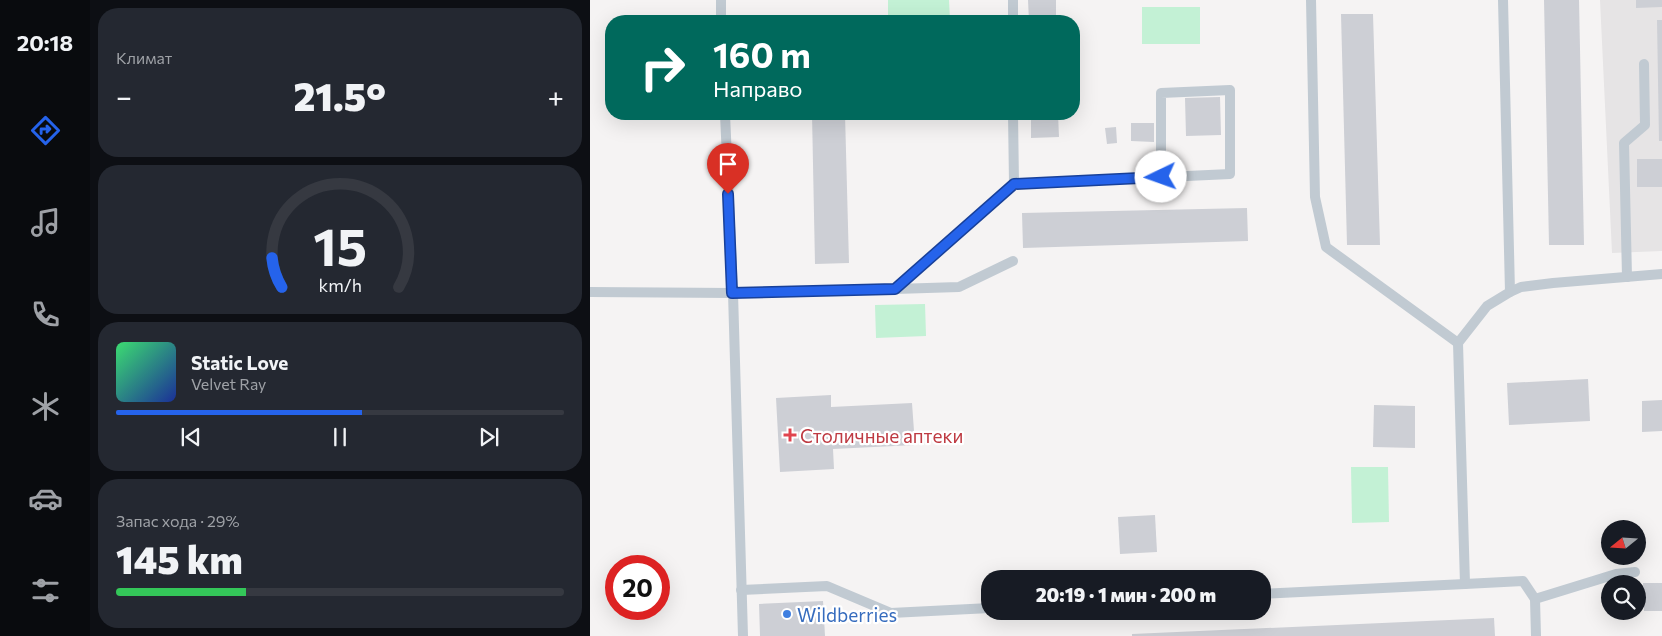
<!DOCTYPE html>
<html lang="ru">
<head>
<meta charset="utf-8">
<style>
  :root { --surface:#171b24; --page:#242831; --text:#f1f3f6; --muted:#9ea1a6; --line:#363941; --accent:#2563eb }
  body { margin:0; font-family:Commissioner,sans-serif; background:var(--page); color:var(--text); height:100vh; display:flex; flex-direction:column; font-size:19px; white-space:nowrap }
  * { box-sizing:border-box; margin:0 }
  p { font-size:16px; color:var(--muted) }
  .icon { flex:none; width:28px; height:28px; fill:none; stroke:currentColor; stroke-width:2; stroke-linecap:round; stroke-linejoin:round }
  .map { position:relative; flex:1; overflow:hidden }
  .panel { display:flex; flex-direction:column; gap:8px; padding:8px; background:#0d0f14; width:500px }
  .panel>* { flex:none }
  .top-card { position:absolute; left:15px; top:15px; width:475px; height:105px; border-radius:20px; box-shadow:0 5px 20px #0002; background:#00695c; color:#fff; overflow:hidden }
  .needle { width:32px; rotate:252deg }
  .fabs { position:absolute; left:1011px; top:520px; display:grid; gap:10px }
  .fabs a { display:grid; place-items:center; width:45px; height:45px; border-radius:50%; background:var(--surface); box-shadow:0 5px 20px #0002; font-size:25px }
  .speed { position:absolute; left:15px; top:555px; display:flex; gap:10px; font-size:25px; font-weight:700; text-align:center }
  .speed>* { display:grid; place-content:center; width:65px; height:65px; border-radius:50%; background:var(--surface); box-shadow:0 5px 20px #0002; line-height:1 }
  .speed .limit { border:8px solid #d22; background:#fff; color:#111 }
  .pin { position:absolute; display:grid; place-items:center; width:42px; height:42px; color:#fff; margin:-51px -21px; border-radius:50% 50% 50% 0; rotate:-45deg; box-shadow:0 0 5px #0007 }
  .pin .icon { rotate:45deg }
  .me { position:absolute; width:55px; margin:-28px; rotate:267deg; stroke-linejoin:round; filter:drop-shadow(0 0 4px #0008) }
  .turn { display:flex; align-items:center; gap:18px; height:105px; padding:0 25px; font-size:22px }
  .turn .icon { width:65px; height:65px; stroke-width:2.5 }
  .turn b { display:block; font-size:35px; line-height:42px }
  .big { font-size:38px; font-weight:800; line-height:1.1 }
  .panel .widget { flex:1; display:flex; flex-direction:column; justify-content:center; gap:8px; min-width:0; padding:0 18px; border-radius:20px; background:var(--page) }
  .panel .dial { align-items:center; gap:0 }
  .dial svg { height:130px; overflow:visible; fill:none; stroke:var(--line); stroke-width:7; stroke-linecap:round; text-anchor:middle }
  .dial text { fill:var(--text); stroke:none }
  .song { display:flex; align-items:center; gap:15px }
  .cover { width:60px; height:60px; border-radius:8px; background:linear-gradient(135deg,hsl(140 70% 55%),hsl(230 70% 35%)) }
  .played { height:5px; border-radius:2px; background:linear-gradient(90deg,var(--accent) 55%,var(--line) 55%) }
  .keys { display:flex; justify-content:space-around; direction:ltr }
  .heat { display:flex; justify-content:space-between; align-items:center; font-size:28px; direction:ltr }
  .charge { height:8px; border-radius:4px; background:linear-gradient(90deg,#34c759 29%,var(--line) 0) }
  .trip { position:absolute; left:391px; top:570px; width:290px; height:50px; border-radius:20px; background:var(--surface); box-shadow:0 5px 20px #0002; font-weight:800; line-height:50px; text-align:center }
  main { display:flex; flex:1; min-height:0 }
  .menu { display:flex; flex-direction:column; width:90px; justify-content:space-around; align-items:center; background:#090b0e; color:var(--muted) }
  .menu .icon { width:35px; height:35px }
  .menu .selected { color:var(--accent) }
  .menu b { font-size:22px; color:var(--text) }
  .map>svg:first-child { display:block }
</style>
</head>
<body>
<main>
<nav class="menu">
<b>20:18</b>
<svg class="icon selected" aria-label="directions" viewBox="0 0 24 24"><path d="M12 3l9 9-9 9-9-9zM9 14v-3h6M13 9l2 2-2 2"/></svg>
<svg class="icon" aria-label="music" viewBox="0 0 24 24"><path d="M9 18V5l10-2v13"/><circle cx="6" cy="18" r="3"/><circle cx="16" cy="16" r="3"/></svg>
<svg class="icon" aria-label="phone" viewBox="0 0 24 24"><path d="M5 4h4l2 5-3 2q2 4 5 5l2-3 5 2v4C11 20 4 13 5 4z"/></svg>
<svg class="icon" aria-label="climate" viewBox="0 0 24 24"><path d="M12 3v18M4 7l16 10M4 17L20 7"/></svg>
<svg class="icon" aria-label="car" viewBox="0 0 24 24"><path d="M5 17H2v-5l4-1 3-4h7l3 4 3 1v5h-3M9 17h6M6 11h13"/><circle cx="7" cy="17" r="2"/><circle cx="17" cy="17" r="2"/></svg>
<svg class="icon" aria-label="filters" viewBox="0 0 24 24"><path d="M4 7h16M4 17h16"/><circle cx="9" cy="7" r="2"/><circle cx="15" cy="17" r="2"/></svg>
</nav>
<section class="panel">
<div class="widget"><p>Климат</p>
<div class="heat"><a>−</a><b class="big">21.5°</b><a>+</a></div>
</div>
<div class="widget dial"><svg viewBox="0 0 100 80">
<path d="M14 69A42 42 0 1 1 86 69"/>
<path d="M14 69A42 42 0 0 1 8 51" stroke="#2563eb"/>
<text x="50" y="56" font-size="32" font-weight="700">15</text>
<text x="50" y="72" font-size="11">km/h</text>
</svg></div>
<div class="widget">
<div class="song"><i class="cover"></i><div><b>Static Love</b><p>Velvet Ray</p></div></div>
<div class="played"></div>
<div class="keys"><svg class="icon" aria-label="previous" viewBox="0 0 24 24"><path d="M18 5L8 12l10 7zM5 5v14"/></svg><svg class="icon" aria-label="pause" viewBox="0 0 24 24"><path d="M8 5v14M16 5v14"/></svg><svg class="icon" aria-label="next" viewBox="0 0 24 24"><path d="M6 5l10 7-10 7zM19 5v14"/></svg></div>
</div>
<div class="widget"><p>Запас хода · 29%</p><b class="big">145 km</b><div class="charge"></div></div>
</section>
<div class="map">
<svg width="1072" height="636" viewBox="0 0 1072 636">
  <rect width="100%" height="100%" fill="#f5f3f3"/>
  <path fill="#e6e4e5" d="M1010,0h62v251l-50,2z"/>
  <g fill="#c3f1d5">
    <path d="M298,0h61l1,21h-62z"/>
    <rect x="552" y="7" width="58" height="37"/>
    <path d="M335,304l1,32 -50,2 -1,-33z"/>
    <path d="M761,467h37l1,55 -37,1z"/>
  </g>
  <g fill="#cdcfd5">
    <path d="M438,0h28v21h-27z"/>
    <path d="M954,0h35l5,245h-35z"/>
    <path d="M1046,0h26v7l-26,1z"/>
    <path d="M751,14h32l7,231h-33z"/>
    <path d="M1067,20h5v121h-3z"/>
    <path d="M630,97l1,38 -35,1 -1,-38z"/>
    <path d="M222,114h33l4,149 -34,1z"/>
    <path d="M441,114h27l1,23 -28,1z"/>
    <path d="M541,123h23v19l-23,-1z"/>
    <path d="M526,127l1,16 -10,1 -2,-16z"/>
    <rect x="1047" y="159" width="25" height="28"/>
    <path d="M657,208l1,33 -225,7 -1,-35z"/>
    <path d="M998,379l2,42 -81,4 -2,-42z"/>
    <path d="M241,395v12l81,-4 3,42 -82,4 1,20 -54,3 -4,-74z"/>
    <path d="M1072,400v31l-20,1v-31z"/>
    <path d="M784,405l41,1v42l-42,-1z"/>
    <path d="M565,515l2,37 -37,2 -2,-37z"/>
    <path d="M1053,583h19v28h-18z"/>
    <path d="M233,601l2,35h-65l-1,-32z"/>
    <path d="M904,618l1,18h-363v-2z"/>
  </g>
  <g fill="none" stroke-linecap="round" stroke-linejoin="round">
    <g stroke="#c1cad2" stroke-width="10">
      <path d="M131,0v21"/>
      <path d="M423,0v21"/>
      <path d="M721,0l4,197 11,50 132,96"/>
      <path d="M913,0l7,292 -23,14 -29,37 7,241 58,-3 12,18 1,37"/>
      <path d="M135,114l8,179 162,-4 119,-105 -1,-70"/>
      <path d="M424,184l216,-10v-84l-69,3v84"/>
      <path d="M1037,277l-3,-134 21,-18 -1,-61"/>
      <path d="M305,289l64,-2 54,-26"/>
      <path d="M0,292l143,1 10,343"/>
      <path d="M920,292l11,-5 32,-4 109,-9"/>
      <path d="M151,590l86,-4 64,27 99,-5"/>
      <path d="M672,594l203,-10"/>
      <path d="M945,599l81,-25 19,-2"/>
    </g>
  </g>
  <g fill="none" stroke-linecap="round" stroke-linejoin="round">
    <g stroke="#184099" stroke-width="12">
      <path id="route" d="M138,194l4,99 163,-4 119,-105 147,-7"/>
    </g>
    <use href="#route" stroke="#2563eb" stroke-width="9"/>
  </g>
  <path fill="#e0444e" stroke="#fff" stroke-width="2" d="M197.5 427.5h5v5h5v5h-5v5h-5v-5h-5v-5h5z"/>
  <circle fill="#3f7fe0" stroke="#fff" stroke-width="2" cx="197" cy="614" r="5"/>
  <g text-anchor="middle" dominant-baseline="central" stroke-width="4.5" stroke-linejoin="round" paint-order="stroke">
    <g font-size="19" fill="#be3a42" stroke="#fff" text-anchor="start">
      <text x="210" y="435">Столичные аптеки</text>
    </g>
    <g font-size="19" fill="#366cbe" stroke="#fff" text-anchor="start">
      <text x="207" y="614">Wildberries</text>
    </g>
  </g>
</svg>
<div class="fabs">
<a><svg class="needle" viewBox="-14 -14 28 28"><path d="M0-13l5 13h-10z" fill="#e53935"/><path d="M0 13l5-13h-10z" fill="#9ea1a6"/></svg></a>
<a><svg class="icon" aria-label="search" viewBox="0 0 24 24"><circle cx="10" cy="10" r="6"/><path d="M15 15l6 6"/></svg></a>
</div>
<div class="speed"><div class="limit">20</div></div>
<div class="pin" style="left:138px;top:194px;background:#d93025"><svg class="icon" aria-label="arrive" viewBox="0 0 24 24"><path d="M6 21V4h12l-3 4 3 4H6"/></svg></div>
<svg class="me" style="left:571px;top:177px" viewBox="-20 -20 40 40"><circle r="19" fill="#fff"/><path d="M0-13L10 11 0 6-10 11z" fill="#2563eb"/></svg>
<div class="trip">20:19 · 1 мин · 200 m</div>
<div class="top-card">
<div class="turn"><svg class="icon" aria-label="right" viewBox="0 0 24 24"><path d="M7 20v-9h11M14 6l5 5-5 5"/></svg><div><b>160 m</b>Направо</div></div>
</div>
</div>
</main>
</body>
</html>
